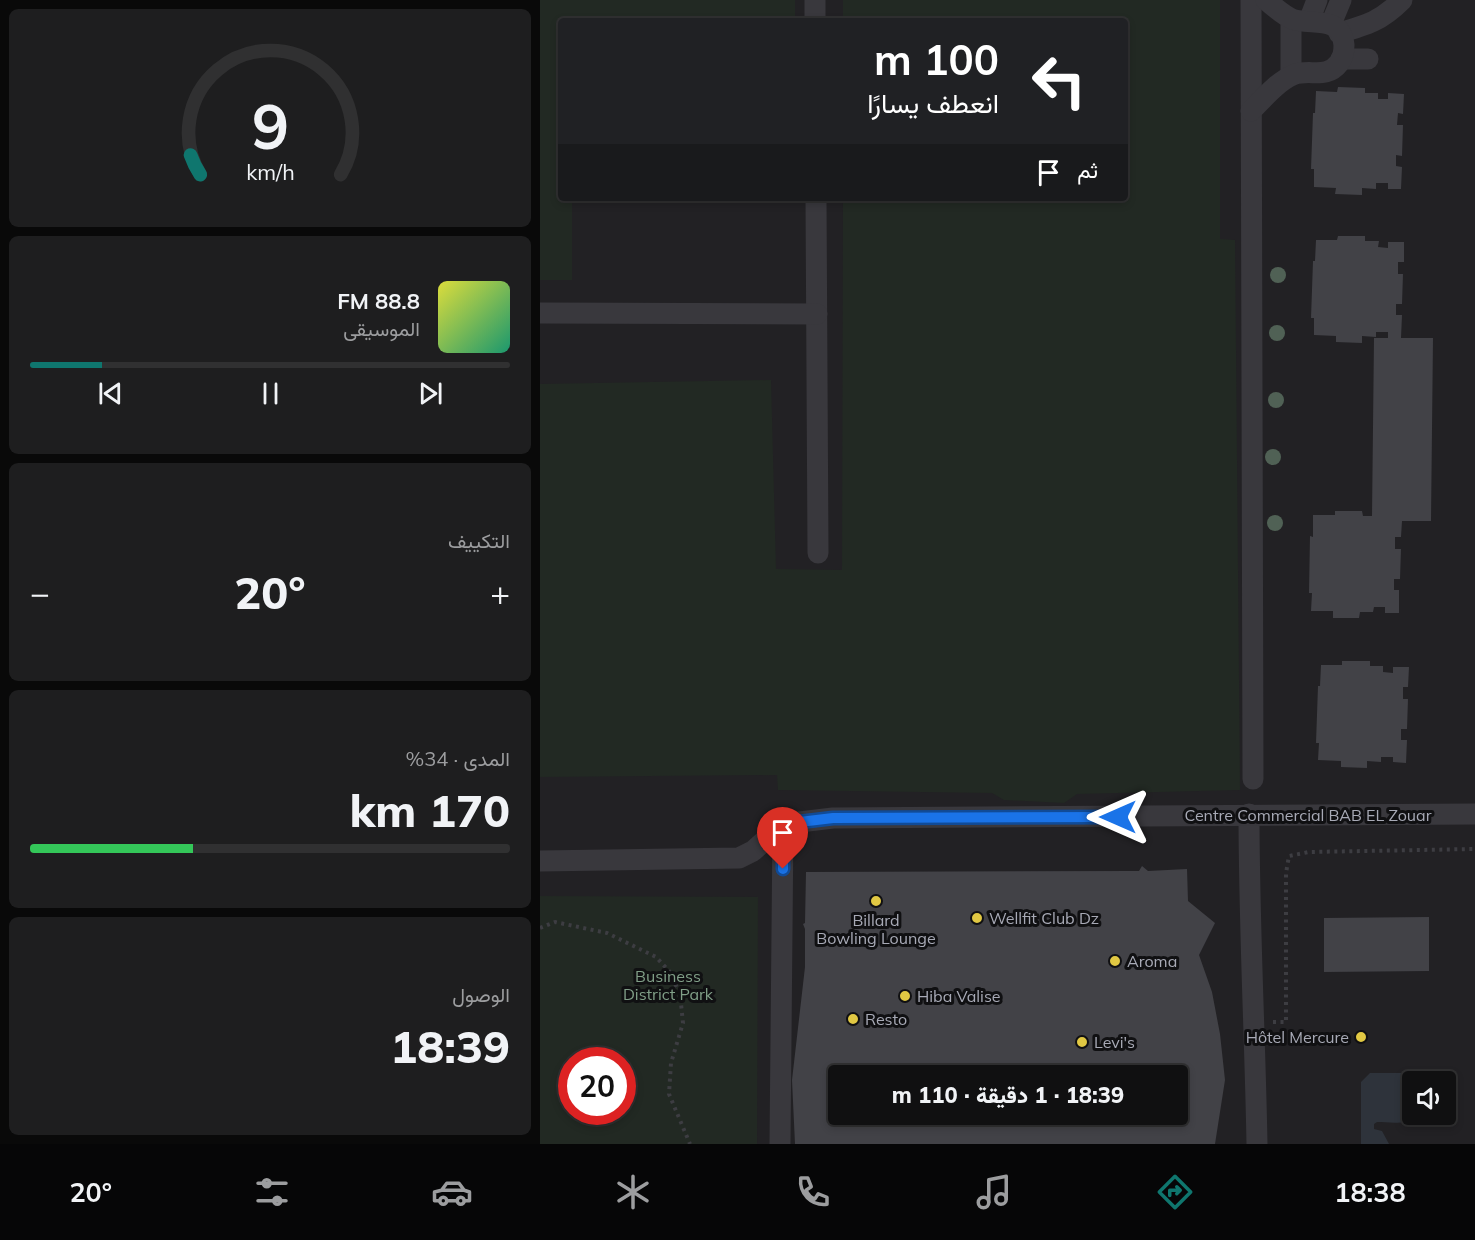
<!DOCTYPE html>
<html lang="ar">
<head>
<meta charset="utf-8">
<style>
  :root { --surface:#101011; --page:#1e1e1f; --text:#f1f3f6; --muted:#9c9d9f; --line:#303031; --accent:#0f766e }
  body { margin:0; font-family:Mulish,Vazirmatn,sans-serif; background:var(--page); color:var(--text); direction:rtl; height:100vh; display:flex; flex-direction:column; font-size:22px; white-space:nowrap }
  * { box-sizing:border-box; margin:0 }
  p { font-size:20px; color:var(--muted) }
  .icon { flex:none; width:33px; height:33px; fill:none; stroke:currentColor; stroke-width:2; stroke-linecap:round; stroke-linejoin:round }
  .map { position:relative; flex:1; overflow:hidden; direction:ltr }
  .drawer { display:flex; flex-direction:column; gap:9px; padding:9px; background:#090909; width:540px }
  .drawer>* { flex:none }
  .banner { position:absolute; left:18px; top:18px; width:570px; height:183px; border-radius:6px; box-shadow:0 3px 9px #0003,0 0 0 2px var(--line); direction:rtl; background:#202124; color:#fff; overflow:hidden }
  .tools { position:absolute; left:862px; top:1071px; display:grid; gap:12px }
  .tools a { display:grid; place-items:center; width:54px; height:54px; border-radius:6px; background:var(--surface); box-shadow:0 3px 9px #0003,0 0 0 2px var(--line); font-size:30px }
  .speed { position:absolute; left:18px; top:1047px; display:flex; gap:12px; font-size:30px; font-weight:700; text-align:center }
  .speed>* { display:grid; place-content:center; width:78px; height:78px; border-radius:50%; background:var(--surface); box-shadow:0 3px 9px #0003,0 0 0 2px var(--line); line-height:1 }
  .speed .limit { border:9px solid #d22; background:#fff; color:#111 }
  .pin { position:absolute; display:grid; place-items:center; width:51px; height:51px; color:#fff; margin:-62px -26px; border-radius:50% 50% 50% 0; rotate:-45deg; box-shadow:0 0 6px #0007 }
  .pin .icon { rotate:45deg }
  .me { position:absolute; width:66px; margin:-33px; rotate:270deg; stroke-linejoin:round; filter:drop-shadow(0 0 4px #0008) }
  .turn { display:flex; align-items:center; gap:21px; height:126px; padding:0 30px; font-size:27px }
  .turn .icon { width:78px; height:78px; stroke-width:2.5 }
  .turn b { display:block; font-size:42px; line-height:51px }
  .then { display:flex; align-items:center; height:57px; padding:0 30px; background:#0003; gap:12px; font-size:22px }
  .big { font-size:45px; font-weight:800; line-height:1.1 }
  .drawer .tile { flex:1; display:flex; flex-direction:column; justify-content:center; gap:9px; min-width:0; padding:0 21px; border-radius:9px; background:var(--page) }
  .drawer .dial { align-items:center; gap:0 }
  .dial svg { height:156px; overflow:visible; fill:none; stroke:var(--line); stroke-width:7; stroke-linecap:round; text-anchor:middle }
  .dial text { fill:var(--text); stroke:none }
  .song { display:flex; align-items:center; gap:18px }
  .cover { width:72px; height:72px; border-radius:9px; background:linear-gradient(135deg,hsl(60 70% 55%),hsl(160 70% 35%)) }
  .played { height:6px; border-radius:3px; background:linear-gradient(90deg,var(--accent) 15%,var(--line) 15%) }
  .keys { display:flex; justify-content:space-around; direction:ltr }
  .heat { display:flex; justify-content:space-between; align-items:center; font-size:33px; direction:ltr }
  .charge { height:9px; border-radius:4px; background:linear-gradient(90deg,#34c759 34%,var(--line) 0) }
  .trip { position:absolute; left:288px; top:1065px; width:360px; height:60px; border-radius:6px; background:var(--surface); box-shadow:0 3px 9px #0003,0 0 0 2px var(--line); font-weight:800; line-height:60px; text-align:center; direction:rtl }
  .tab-bar { display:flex; height:96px; justify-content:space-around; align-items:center; background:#060607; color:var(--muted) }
  .tab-bar .icon { width:42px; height:42px }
  .tab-bar .active { color:var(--accent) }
  .tab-bar b { font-size:27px; color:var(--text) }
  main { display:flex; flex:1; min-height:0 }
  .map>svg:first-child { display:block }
</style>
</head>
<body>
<main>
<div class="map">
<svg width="935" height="1144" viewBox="0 0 935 1144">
  <rect width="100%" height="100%" fill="#151517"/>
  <path fill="#222124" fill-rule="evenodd" d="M0,0h935v1144h-935zM21,21h564v177h-564zM32,1060h50v52h-50zM298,1076h340v38h-340zM873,1082h33v32h-33z"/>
  <g fill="#222923" fill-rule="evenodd">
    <path d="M0,0h255v21h-234v177h11v82h-32z"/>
    <path d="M303,0h377v239l15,1 5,550 -163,4 -13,9 -60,-3 -12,-7 -214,-3 -1,-15 -237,2v-393l231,-4 5,189 66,1 1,-372h282v-177h-282z"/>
    <path d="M0,896l218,1 -1,247h-217zM32,1060h50v52h-50z"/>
  </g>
  <path fill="#2e333b" d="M830,1073h38l7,8 -2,1v32l2,1c-7,11 -26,7 -38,7l-3,2v5l8,2 7,13h-28v-62z"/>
  <g fill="#424247" fill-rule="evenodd">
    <path d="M798,87l27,1v5h13v6h10v-6l16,1 -1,20 -5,-1 -1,12h6l-1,31 -6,-1v11l6,1 -1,22h-13v-6h-12v6l-14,-1v7l-27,-1 1,-6 -22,-1v-18h-3l2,-56h2l1,-22 21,1z"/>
    <path d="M798,236h27v5h14l-1,6 10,1v-6h16v20h-6v12h5l-1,30h-6v11h6l-1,23h32l-2,183h-29l-1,16h-6v12h6l-1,30h-6v11h5v23h-14v-6h-11l-1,5h-13l-1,6h-26v-7h-22l1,-18h-3l1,-57 3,1v-22h22v-4h27l1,5h9l2,-178h14v-6h-12v5l-14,-1v7l-26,-1v-6l-22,-1v-17h-3l2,-57h2l1,-21h21z"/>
    <path d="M802,661h28v5h13v6l10,1v-6h16l-1,20h-5v12h5l-1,30h-6v11h6l-1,23 -13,-1v-5h-12v5l-14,-1v7l-26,-1v-6l-23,-1 1,-17h-3l2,-57h2l1,-21h21z"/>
    <path d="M602,866l6,5 39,-2 1,32 27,22 -16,32 13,37 8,42 5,46 -10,64h-420l-3,-64 13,-113v-38l-2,-5 2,-1 1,-51 330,-1h3zM298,1076h340v38h-340z"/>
    <path d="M889,917v54l-105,1v-54z"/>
  </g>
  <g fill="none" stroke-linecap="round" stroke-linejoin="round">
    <g stroke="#3d3d42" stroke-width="4" stroke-dasharray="3 4.5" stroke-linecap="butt">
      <path d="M0,928l15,-6 52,11 49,24 13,14 11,23 3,29 -12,40 -2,31 21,50"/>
      <path d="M733,1022h13v-149l3,-17 20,-4 166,-3"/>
    </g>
    <g stroke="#39383d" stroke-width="21">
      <path d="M275,0v21"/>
      <path d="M711,0l2,779"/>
      <path d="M769,21l8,-21"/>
      <path d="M791,24l10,-24"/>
      <path d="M799,33c28,-8 42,-12 63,-33"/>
      <path d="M801,59h27"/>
      <path d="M751,75v-56"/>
      <path d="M711,111c12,-12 26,-29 42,-36 16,-7 33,5 46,-12 4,-5 5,-12 5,-18 -3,-31 -33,-19 -52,-26 -9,-4 -18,-12 -26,-19"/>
      <path d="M276,198l2,355"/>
      <path d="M0,313l277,1"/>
      <path d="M709,814c0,110 6,220 8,330"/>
      <path d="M0,861l199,-3 14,-7 30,-27 50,-6 642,-4"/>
      <path d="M240,1144l3,-320"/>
    </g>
  </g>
  <g fill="#506155">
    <circle cx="738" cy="275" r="8"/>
    <circle cx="737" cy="333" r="8"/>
    <circle cx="736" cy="400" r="8"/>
    <circle cx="733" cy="457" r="8"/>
    <circle cx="735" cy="523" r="8"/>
  </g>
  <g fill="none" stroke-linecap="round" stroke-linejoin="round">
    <g stroke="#114b97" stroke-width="15">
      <path id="route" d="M243,869v-45l50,-6 285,-1"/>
    </g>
    <use href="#route" stroke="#1a73e8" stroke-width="10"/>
  </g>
  <g fill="#e1c843" stroke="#101012" stroke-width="2">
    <circle cx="336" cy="901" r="6"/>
    <circle cx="437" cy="918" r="6"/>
    <circle cx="575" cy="961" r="6"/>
    <circle cx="365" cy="996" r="6"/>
    <circle cx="313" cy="1019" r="6"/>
    <circle cx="821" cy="1037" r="6"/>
    <circle cx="542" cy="1042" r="6"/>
  </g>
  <g text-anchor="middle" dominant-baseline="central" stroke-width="6" stroke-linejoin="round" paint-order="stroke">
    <g font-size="16" fill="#a8aab6" stroke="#101012">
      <text x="768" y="815">Centre Commercial BAB EL Zouar</text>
    </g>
    <g font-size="16" fill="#a8aab6" stroke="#101012" text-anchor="start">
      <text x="449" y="918">Wellfit Club Dz</text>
      <text x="336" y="920" text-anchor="middle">Billard<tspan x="336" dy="18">Bowling Lounge</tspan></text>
      <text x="587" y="961">Aroma</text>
      <text x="377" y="996">Hiba Valise</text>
      <text x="325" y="1019">Resto</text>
      <text x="809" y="1037" text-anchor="end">Hôtel Mercure</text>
      <text x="554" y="1042">Levi's</text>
    </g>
    <g font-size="16" fill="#819f88" stroke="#101012">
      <text x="128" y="976">Business<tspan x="128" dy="18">District Park</tspan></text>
    </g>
  </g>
</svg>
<div class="tools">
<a><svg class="icon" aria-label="sound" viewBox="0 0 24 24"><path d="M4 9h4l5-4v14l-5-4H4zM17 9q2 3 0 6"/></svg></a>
</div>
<div class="speed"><div class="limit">20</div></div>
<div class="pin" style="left:243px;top:869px;background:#d93025"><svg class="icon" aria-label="arrive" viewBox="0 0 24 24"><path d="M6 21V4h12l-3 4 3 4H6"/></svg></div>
<svg class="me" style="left:578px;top:817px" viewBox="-20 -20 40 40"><path d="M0-17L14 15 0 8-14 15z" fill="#1a73e8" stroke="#fff" stroke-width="4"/></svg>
<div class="trip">18:39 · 1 دقيقة · 110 m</div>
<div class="banner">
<div class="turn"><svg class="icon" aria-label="left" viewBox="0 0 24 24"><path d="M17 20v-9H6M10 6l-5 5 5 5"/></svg><div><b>100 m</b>انعطف يسارًا</div></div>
<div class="then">ثم<svg class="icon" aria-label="arrive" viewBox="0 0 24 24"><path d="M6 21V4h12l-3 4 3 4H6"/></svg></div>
</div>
</div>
<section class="drawer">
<div class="tile dial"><svg viewBox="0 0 100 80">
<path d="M14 69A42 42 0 1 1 86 69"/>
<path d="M14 69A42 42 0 0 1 9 59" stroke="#0f766e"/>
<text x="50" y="56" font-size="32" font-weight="700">9</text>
<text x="50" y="72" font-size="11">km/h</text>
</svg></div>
<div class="tile">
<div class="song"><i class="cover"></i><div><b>88.8 FM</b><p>الموسيقى</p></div></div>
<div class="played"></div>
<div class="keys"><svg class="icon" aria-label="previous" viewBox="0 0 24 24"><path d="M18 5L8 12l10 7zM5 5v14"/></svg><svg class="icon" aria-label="pause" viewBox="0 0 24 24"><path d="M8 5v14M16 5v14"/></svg><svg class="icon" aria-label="next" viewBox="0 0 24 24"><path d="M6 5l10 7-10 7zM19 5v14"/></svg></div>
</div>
<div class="tile"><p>التكييف</p>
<div class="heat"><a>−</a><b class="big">20°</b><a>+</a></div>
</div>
<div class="tile"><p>المدى · 34%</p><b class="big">170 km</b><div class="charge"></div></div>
<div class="tile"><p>الوصول</p><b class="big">18:39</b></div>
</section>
</main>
<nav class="tab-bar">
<b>18:38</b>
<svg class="icon active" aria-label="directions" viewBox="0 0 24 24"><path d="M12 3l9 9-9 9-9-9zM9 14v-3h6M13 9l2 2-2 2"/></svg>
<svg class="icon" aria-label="music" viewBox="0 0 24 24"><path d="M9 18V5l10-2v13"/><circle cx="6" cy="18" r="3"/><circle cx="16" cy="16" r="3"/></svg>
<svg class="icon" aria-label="phone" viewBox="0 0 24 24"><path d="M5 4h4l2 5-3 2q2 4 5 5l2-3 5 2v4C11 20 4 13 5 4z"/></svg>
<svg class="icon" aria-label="climate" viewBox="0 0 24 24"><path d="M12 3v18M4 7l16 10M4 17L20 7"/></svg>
<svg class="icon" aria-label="car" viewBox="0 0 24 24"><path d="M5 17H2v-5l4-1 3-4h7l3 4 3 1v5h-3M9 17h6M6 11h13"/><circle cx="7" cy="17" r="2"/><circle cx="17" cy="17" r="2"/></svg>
<svg class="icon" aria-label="filters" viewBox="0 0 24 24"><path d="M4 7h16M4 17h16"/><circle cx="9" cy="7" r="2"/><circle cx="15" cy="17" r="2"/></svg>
<b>20°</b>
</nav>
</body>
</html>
